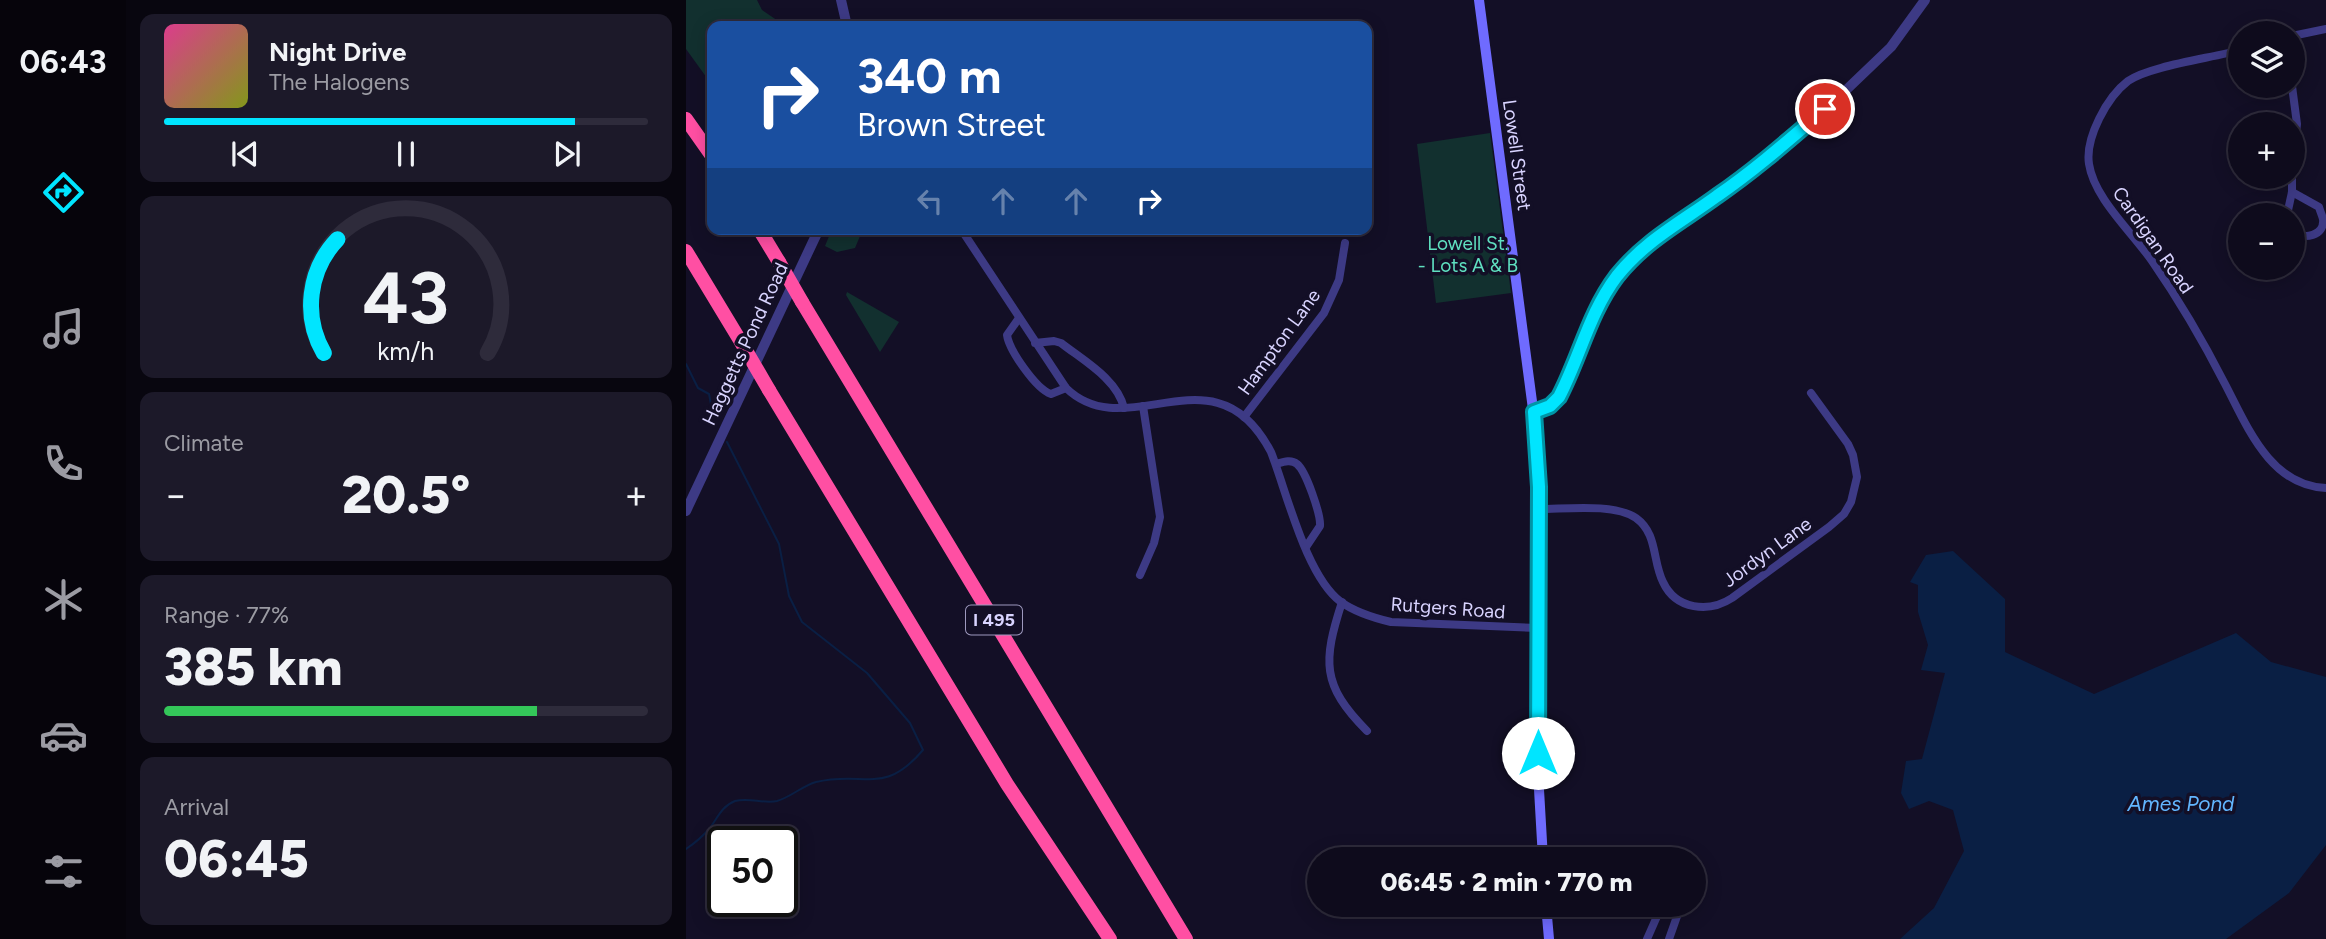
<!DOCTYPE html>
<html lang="en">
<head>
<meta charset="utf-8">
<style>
  :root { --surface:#0e0b1c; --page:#1c1929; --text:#f1f3f6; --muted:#9b9ba3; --line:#2e2b3b; --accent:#00e5ff }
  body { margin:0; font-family:Figtree,sans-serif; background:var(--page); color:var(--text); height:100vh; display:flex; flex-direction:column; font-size:26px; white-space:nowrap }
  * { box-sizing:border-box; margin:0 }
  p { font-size:23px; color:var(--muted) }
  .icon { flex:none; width:38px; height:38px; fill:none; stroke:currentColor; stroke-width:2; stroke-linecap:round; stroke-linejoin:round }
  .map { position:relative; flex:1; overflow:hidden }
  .details { display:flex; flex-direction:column; gap:14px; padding:14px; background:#08060f; width:560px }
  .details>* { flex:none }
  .hud { position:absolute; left:21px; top:21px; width:665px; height:214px; border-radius:14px; box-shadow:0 4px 18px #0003,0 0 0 2px var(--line); background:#1a4fa0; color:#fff; overflow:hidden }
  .buttons { position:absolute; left:1542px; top:21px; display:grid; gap:14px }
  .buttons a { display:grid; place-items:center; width:77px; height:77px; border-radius:50%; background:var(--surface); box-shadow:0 4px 18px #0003,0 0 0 2px var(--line); font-size:35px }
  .speed { position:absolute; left:21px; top:826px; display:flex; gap:14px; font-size:35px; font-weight:700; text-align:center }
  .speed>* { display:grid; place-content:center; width:91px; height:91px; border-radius:50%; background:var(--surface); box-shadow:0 4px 18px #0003,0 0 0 2px var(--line); line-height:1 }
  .speed .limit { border:4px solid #111; border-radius:10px; background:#fff; color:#111 }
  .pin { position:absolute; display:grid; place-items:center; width:60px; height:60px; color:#fff; margin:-30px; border:4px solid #fff; border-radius:50%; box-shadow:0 2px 7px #0007 }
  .me { position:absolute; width:77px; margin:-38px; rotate:0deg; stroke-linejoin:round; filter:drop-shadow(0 0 5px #0008) }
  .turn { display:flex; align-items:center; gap:24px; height:147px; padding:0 35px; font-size:32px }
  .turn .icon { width:91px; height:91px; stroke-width:2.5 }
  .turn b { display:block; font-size:49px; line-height:60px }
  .lanes { display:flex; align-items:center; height:66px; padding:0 35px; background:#0003; justify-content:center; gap:35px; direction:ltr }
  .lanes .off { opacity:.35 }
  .big { font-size:52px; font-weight:800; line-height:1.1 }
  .details .tile { flex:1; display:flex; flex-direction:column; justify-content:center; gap:10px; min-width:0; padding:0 24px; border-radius:14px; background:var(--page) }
  .details .dial { align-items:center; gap:0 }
  .dial svg { height:182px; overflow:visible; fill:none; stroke:var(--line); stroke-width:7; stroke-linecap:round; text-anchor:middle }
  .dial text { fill:var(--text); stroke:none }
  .song { display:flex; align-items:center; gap:21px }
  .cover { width:84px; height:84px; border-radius:10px; background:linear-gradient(135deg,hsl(330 70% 55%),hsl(70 70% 35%)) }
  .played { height:7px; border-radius:4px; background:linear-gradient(90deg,var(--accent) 85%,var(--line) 85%) }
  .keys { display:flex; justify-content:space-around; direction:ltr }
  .heat { display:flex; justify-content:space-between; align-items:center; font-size:38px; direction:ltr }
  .charge { height:10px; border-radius:5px; background:linear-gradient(90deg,#34c759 77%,var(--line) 0) }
  .trip { position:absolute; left:621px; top:847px; width:399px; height:70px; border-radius:35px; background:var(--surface); box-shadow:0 4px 18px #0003,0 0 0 2px var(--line); font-weight:800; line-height:70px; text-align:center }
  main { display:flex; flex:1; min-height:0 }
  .menu { display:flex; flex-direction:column; width:126px; justify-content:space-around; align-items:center; background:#06040b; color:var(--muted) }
  .menu .icon { width:49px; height:49px }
  .menu .active { color:var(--accent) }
  .menu b { font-size:32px; color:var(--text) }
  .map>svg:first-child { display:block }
</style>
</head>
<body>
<main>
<nav class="menu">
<b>06:43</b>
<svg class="icon active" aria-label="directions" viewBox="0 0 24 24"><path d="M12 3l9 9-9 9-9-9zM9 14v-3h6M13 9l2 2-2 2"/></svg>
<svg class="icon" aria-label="music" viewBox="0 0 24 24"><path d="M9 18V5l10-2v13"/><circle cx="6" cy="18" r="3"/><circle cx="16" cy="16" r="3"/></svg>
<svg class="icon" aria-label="phone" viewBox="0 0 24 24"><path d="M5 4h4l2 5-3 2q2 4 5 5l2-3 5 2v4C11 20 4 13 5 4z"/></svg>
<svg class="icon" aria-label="climate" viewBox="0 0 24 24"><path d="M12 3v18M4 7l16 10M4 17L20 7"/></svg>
<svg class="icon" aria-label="car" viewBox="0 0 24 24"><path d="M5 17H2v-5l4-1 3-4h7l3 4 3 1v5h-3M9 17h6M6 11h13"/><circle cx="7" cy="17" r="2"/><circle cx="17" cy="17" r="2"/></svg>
<svg class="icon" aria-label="filters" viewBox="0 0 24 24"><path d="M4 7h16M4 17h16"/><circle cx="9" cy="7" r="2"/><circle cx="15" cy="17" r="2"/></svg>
</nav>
<section class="details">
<div class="tile">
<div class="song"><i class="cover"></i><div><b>Night Drive</b><p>The Halogens</p></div></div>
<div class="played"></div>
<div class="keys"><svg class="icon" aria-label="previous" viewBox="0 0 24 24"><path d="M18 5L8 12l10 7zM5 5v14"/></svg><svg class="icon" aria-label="pause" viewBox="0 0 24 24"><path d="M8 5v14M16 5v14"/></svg><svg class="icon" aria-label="next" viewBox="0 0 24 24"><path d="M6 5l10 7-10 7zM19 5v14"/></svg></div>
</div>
<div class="tile dial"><svg viewBox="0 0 100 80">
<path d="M14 69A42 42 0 1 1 86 69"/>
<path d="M14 69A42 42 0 0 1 20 19" stroke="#00e5ff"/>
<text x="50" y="56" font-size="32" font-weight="700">43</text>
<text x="50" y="72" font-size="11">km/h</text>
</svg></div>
<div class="tile"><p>Climate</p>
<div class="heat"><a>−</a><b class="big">20.5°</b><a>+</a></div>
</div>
<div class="tile"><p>Range · 77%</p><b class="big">385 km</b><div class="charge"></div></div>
<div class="tile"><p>Arrival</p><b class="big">06:45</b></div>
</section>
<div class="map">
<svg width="1640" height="939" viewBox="0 0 1640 939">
  <rect width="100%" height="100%" fill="#130f26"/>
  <g fill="#12302f">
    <path d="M0,0h71l5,10 19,13v3h-69v59l-26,-36z"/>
    <path d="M804,133l21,160 -75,10 -19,-159z"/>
    <path d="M146,229h31l-8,19 -18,4 -12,-6z"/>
    <path d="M161,292l52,30 -19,30 -34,-57z"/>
  </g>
  <path fill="#0a1f44" d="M1267,551l52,48v53l89,42 142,-61 35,29 55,15v168l-37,48 -63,46h-326l34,-31 30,-57 -11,-41 -24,-9 -20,8 -8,-16 5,-32 16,-2 23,-86 -24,-3 7,-25 -10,-33v-27l-8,-3 16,-27z"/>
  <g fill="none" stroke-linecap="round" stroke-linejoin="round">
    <g stroke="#0a1f44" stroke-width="2">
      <path d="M0,364l12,24 11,6 3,16"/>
      <path d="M0,849c9,-6 17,-13 24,-21 8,-11 12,-22 25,-27 14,-4 28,3 42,0 14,-4 25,-15 39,-19 49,-12 67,15 107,-32l-13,-27 -43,-50 -65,-51 -13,-26 -10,-52 -52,-102"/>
    </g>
    <g stroke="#3d3a85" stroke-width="8">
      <path d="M1606,36l34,-7"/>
      <path d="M1554,50c-28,8 -91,16 -112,31 -21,16 -43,57 -39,83 5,34 43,68 63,97 27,39 51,80 73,123 22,42 45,102 101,104"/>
      <path d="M1606,86l5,38 -5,49"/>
      <path d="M1606,192l27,15c1,4 3,8 4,12 2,17 -19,21 -31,13"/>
      <path d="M1601,215l5,-23v-15"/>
      <path d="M275,229l105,159c62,60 149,-44 205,64 16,41 35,124 70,150 14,10 33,16 50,20l147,6"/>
      <path d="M333,318l-12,17c2,15 29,54 44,59l15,-6"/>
      <path d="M349,343l19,-2 7,2c23,18 56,36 63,65"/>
      <path d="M558,417l80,-104 15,-33 6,-37"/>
      <path d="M590,464c7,-2 15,-5 21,0 9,7 24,51 23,62l-14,21"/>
      <path d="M853,509c27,0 75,-6 97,9 22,16 16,42 27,64 13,28 46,31 69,16l97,-71 15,-13 7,-12 6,-25 -4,-22 -5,-11 -37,-51"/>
      <path d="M454,575l14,-32 6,-26 -17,-111"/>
      <path d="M656,602c-19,59 -21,83 25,129"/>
      <path d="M1008,868l3,7 -3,8"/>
      <path d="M961,939l15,-34"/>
      <path d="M983,939l12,-34"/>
    </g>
    <g stroke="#3d3a85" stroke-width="10">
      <path d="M155,0l6,26"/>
      <path d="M848,412l16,-6 9,-9 34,-83 24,-37 15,-18 30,-27 77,-51 106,-90 46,-44 34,-47"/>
      <path d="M0,511l133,-282"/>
    </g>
    <g stroke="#6f6bff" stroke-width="10">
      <path d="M793,0l59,447v325l5,87"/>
      <path d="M860,905l3,34"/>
    </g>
    <g stroke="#ff4fa3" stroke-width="14">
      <path d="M0,119l26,37"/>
      <path d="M73,229l20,33"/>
      <path d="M0,251l55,91"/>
      <path d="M116,302l384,637"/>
      <path d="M83,390l238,394 103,155"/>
    </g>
    <g stroke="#ff4fa3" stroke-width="14">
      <path d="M93,262l23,40"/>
      <path d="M55,342l28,48"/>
    </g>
  </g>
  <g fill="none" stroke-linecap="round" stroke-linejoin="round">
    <g stroke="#0095a6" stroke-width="18">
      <path id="route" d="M852,753l1,-266 -5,-75 16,-6 9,-9c21,-40 30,-84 58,-121 29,-36 63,-53 100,-80 38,-26 73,-57 108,-87"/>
    </g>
    <use href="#route" stroke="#00e5ff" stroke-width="12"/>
  </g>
  <g text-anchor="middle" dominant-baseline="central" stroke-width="7" stroke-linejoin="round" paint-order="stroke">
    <rect fill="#130f26" stroke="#9e99be" stroke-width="2" x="280" y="605.5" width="56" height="29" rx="5"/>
    <g font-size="18" font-weight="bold" fill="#d9d4ff">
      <text x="308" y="620">I 495</text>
    </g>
    <g font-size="19" fill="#d9d4ff" stroke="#130f26">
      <text transform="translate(831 155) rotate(82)">Lowell Street</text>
      <text transform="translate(1467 240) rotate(55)">Cardigan Road</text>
      <text transform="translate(593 342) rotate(-54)">Hampton Lane</text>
      <text transform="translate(59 344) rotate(-65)">Haggetts Pond Road</text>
      <text transform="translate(1081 552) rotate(-36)">Jordyn Lane</text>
      <text transform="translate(762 608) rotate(4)">Rutgers Road</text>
    </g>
    <g font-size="19" fill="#5fe0c0" stroke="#130f26">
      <text x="782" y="243">Lowell St.<tspan x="782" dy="22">- Lots A &amp; B</tspan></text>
    </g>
    <g font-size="21" font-style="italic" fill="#62b6ff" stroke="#130f26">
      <text x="1495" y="803">Ames Pond</text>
    </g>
  </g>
</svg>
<div class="buttons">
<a><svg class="icon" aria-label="layers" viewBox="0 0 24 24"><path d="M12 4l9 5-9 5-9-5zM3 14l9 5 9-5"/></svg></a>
<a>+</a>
<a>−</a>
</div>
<div class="speed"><div class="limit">50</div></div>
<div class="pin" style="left:1139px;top:109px;background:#d93025"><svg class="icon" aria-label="arrive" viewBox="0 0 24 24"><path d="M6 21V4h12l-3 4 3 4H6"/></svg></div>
<svg class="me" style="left:852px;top:753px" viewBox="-20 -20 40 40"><circle r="19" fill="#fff"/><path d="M0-13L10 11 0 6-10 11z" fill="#00e5ff"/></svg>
<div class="trip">06:45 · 2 min · 770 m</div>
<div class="hud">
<div class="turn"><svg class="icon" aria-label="right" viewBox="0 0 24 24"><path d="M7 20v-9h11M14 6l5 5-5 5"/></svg><div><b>340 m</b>Brown Street</div></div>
<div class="lanes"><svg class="icon off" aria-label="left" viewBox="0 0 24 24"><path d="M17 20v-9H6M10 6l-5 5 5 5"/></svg><svg class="icon off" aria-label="ahead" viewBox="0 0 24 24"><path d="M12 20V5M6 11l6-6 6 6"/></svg><svg class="icon off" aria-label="ahead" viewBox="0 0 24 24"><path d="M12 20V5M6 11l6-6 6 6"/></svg><svg class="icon" aria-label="right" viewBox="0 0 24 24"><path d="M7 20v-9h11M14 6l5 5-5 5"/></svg></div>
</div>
</div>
</main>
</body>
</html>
